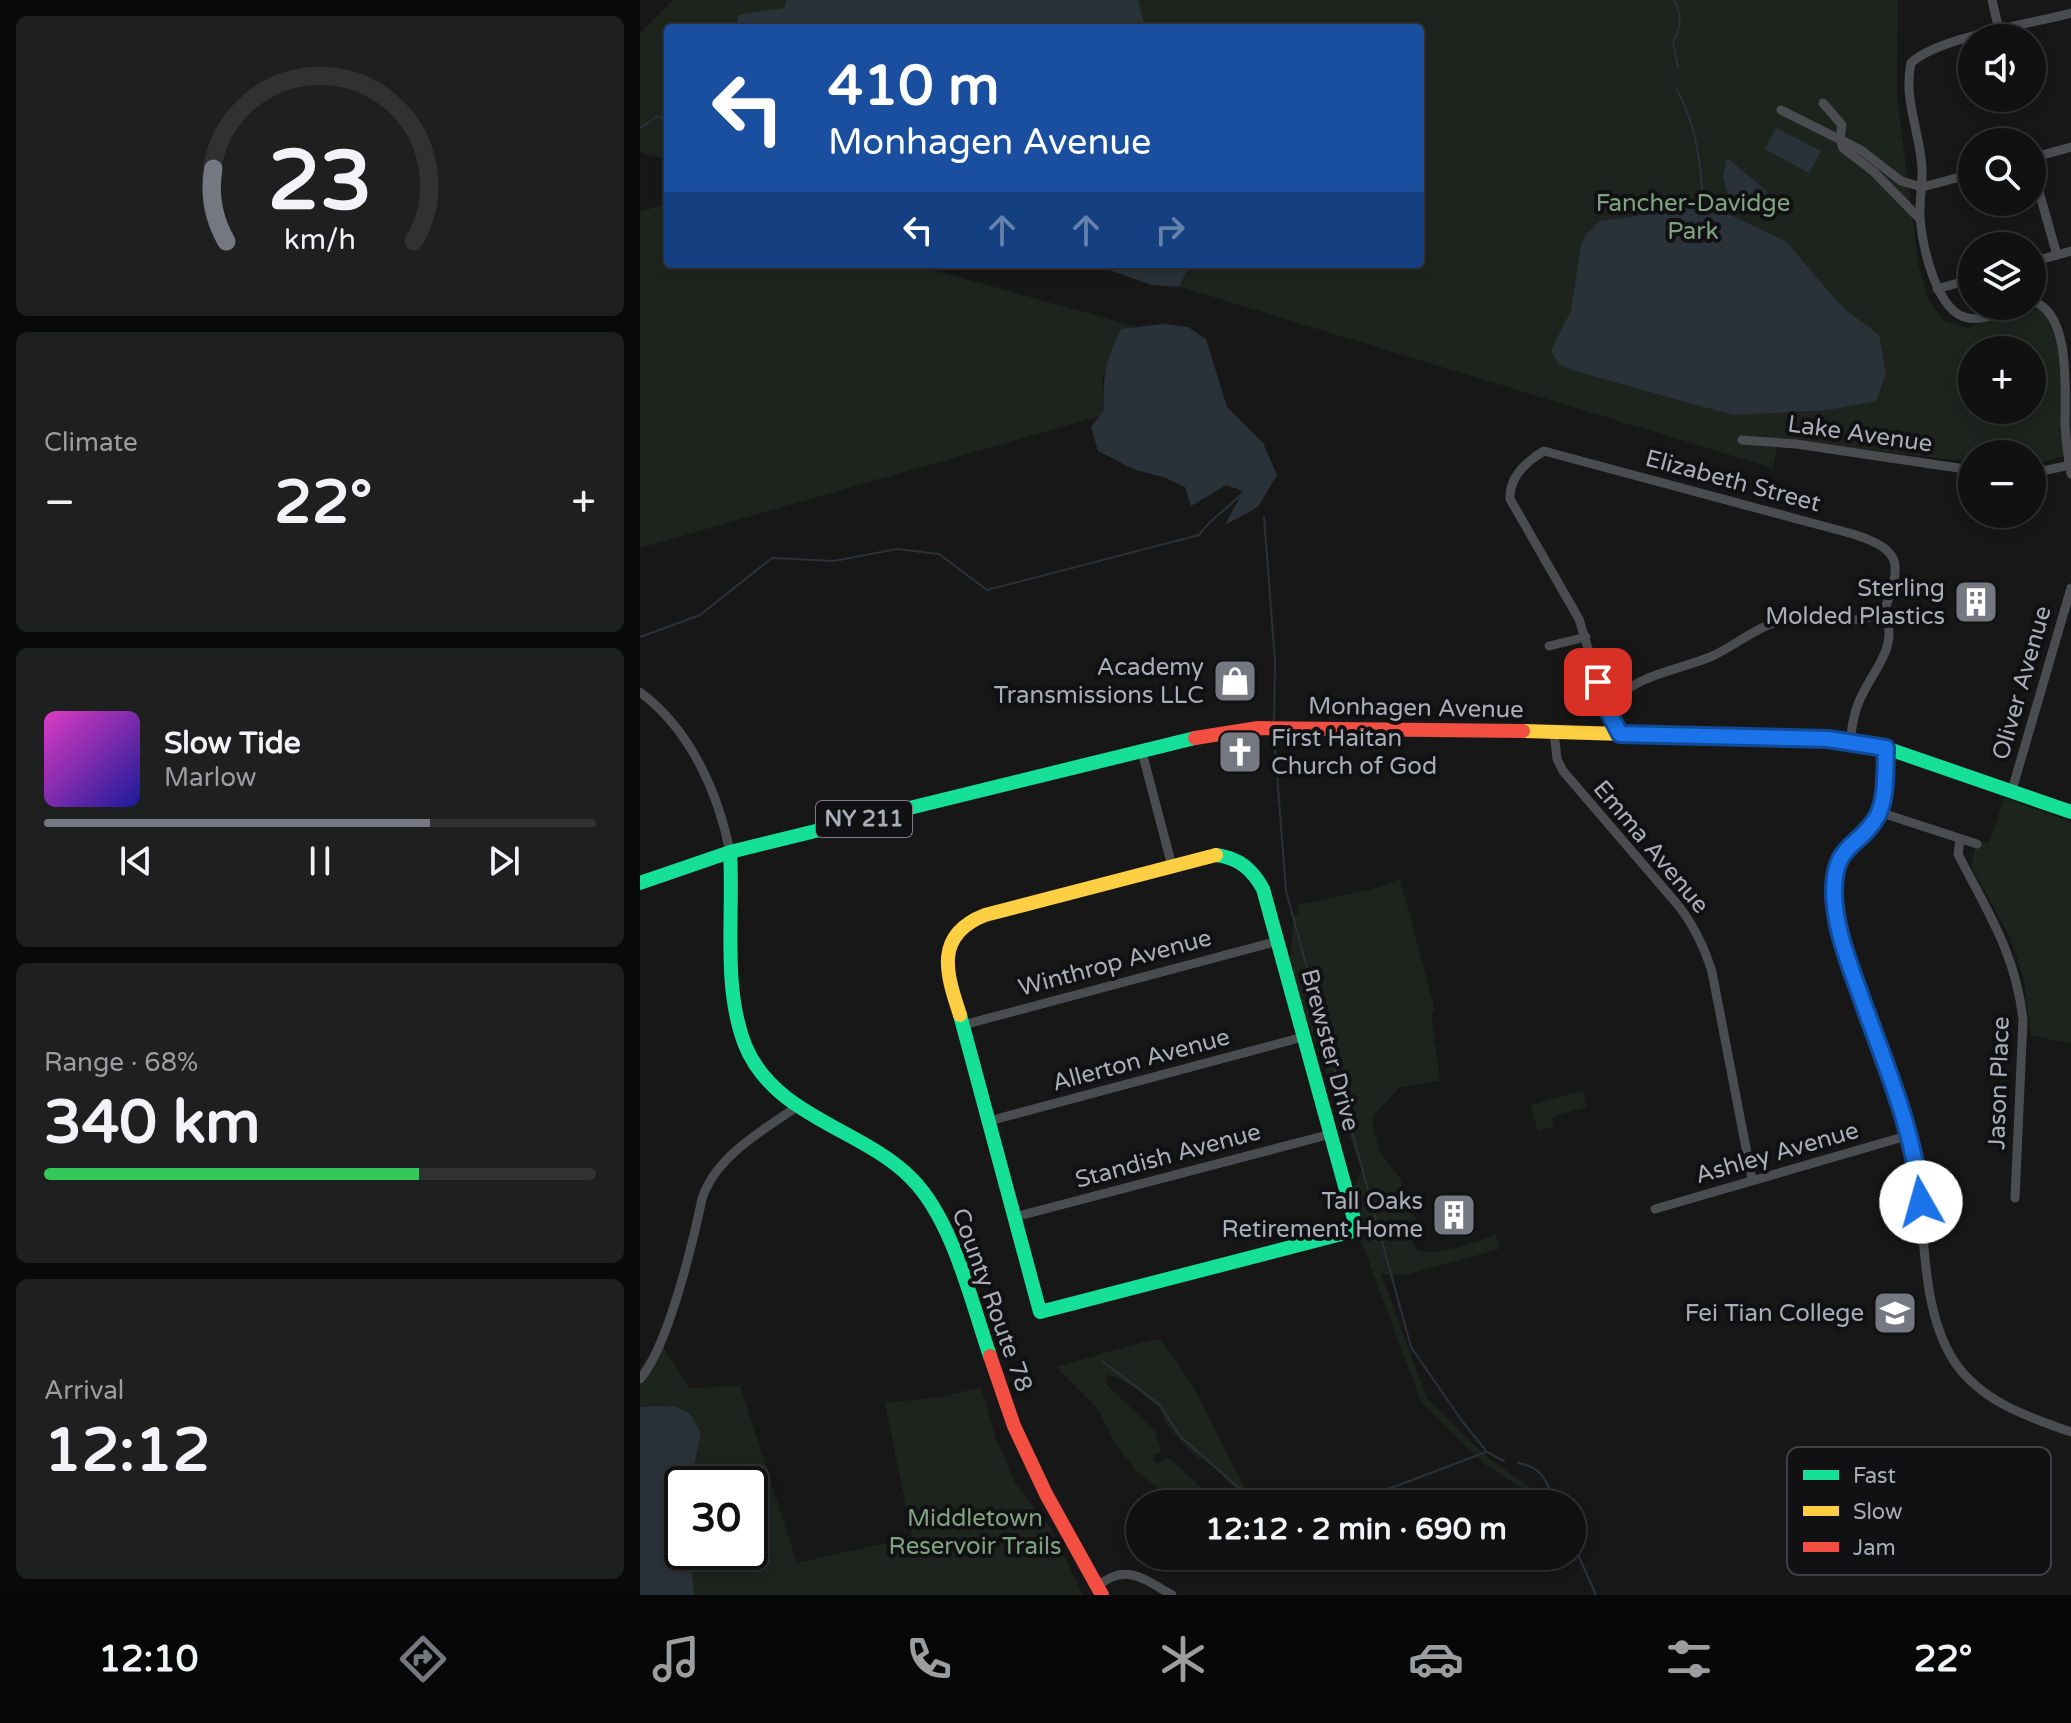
<!DOCTYPE html>
<html lang="en">
<head>
<meta charset="utf-8">
<style>
  :root { --surface:#111; --page:#1e1f1f; --text:#f1f3f6; --muted:#9c9d9f; --line:#303131; --accent:#757880 }
  body { margin:0; font-family:"Varela Round",sans-serif; background:var(--page); color:var(--text); height:100vh; display:flex; flex-direction:column; font-size:30px; white-space:nowrap }
  * { box-sizing:border-box; margin:0 }
  p { font-size:26px; color:var(--muted) }
  .icon { flex:none; width:44px; height:44px; fill:none; stroke:currentColor; stroke-width:2; stroke-linecap:round; stroke-linejoin:round }
  .map { position:relative; flex:1; overflow:hidden }
  .drawer { display:flex; flex-direction:column; gap:16px; padding:16px; background:#090909; width:640px }
  .drawer>* { flex:none }
  .guide { position:absolute; left:24px; top:24px; width:760px; height:244px; border-radius:8px; box-shadow:0 4px 12px #0003,0 0 0 2px var(--line); background:#1a4fa0; color:#fff; overflow:hidden }
  .tools { position:absolute; left:1318px; top:24px; display:grid; gap:16px }
  .tools a { display:grid; place-items:center; width:88px; height:88px; border-radius:50%; background:var(--surface); box-shadow:0 4px 12px #0003,0 0 0 2px var(--line); font-size:40px }
  .speed { position:absolute; left:24px; top:1466px; display:flex; gap:16px; font-size:40px; font-weight:700; text-align:center }
  .speed>* { display:grid; place-content:center; width:104px; height:104px; border-radius:50%; background:var(--surface); box-shadow:0 4px 12px #0003,0 0 0 2px var(--line); line-height:1 }
  .speed .limit { border:4px solid #111; border-radius:12px; background:#fff; color:#111 }
  .pin { position:absolute; display:grid; place-items:center; width:68px; height:68px; color:#fff; margin:-34px; border-radius:16px; box-shadow:0 4px 12px #0006 }
  .me { position:absolute; width:88px; margin:-44px; rotate:353deg; stroke-linejoin:round; filter:drop-shadow(0 0 6px #0008) }
  .turn { display:flex; align-items:center; gap:28px; height:168px; padding:0 32px; font-size:36px }
  .turn .icon { width:104px; height:104px; stroke-width:2.5 }
  .turn b { display:block; font-size:56px; line-height:68px }
  .lanes { display:flex; align-items:center; height:76px; padding:0 32px; background:#0003; justify-content:center; gap:40px; direction:ltr }
  .lanes .off { opacity:.35 }
  .big { font-size:60px; font-weight:700; line-height:1.1 }
  .drawer .tile { flex:1; display:flex; flex-direction:column; justify-content:center; gap:12px; min-width:0; padding:0 28px; border-radius:12px; background:var(--page) }
  .drawer .dial { align-items:center; gap:0 }
  .dial svg { height:208px; overflow:visible; fill:none; stroke:var(--line); stroke-width:7; stroke-linecap:round; text-anchor:middle }
  .dial text { fill:var(--text); stroke:none }
  .song { display:flex; align-items:center; gap:24px }
  .cover { width:96px; height:96px; border-radius:12px; background:linear-gradient(135deg,hsl(310 70% 55%),hsl(240 70% 35%)) }
  .played { height:8px; border-radius:4px; background:linear-gradient(90deg,var(--accent) 70%,var(--line) 70%) }
  .keys { display:flex; justify-content:space-around; direction:ltr }
  .heat { display:flex; justify-content:space-between; align-items:center; font-size:44px; direction:ltr }
  .charge { height:12px; border-radius:6px; background:linear-gradient(90deg,#34c759 68%,var(--line) 0) }
  .trip { position:absolute; left:486px; top:1490px; width:460px; height:80px; border-radius:40px; background:var(--surface); box-shadow:0 4px 12px #0003,0 0 0 2px var(--line); font-weight:700; line-height:80px; text-align:center }
  .dock { display:flex; height:128px; justify-content:space-around; align-items:center; background:#070707; color:var(--muted) }
  .dock .icon { width:56px; height:56px }
  .dock .active { color:var(--accent) }
  .dock b { font-size:36px; color:var(--text) }
  main { display:flex; flex:1; min-height:0 }
  .map>svg:first-child { display:block }
</style>
</head>
<body>
<main>
<section class="drawer">
<div class="tile dial"><svg viewBox="0 0 100 80">
<path d="M14 69A42 42 0 1 1 86 69"/>
<path d="M14 69A42 42 0 0 1 9 41" stroke="#757880"/>
<text x="50" y="56" font-size="32" font-weight="700">23</text>
<text x="50" y="72" font-size="11">km/h</text>
</svg></div>
<div class="tile"><p>Climate</p>
<div class="heat"><a>−</a><b class="big">22°</b><a>+</a></div>
</div>
<div class="tile">
<div class="song"><i class="cover"></i><div><b>Slow Tide</b><p>Marlow</p></div></div>
<div class="played"></div>
<div class="keys"><svg class="icon" aria-label="previous" viewBox="0 0 24 24"><path d="M18 5L8 12l10 7zM5 5v14"/></svg><svg class="icon" aria-label="pause" viewBox="0 0 24 24"><path d="M8 5v14M16 5v14"/></svg><svg class="icon" aria-label="next" viewBox="0 0 24 24"><path d="M6 5l10 7-10 7zM19 5v14"/></svg></div>
</div>
<div class="tile"><p>Range · 68%</p><b class="big">340 km</b><div class="charge"></div></div>
<div class="tile"><p>Arrival</p><b class="big">12:12</b></div>
</section>
<div class="map">
<svg width="1431" height="1595" viewBox="0 0 1431 1595">
  <rect width="100%" height="100%" fill="#171717"/>
  <g fill="#1d241e" fill-rule="evenodd">
    <path d="M33,0h1225l-1,96 21,166 10,37 16,22 24,7 34,-14 40,-5 8,11 21,70v64l-39,11v-11h-60v8l-194,-23 -5,29 -668,-204h315v-236h-752v132l-28,-8v-119zM1332,350h60v60h-60z"/>
    <path d="M28,203v61h243l226,63 -16,2 -19,51 2,30 -4,6 -460,132v-337z"/>
    <path d="M1364,798l67,24v222l-40,-9 -7,-55 -14,-43 -39,-71 6,-26 12,3z"/>
    <path d="M760,879l35,131 -4,4 9,67 -40,6 -26,27 -2,9 8,29 22,29 -5,18 14,13 12,17 -11,13c2,4 2,7 8,9 14,5 61,-9 75,-17l4,15 -93,26 -25,-1 46,124 61,60 46,32 8,14h-8l-5,-10 -10,-8 -35,-22 -63,-62 -77,-207 -75,-304 3,2 18,73 4,-51 5,-2 -2,-8 76,-16zM660,1000l62,170 -11,22z"/>
    <path d="M943,1091l4,16 -36,10 3,10 -16,4 -7,-26z"/>
    <path d="M511,1340h10l31,45 61,119h-7l-7,-12 -11,-9 -14,-19 -18,-7 -27,-29 -10,-20 -23,-20 -18,-10 -11,-3 -1,9 49,47 6,21 -8,3 2,7 4,1 7,-6c22,13 34,36 58,47h-46l-5,-3 4,-5 -7,1 -33,-25 -23,-31 -16,-32 -42,-42z"/>
    <path d="M20,1342l30,46 50,-2 57,177 115,-26 -27,-134 56,-6 40,-10 15,51 19,45 35,44 33,68h-443v-227zM42,1484h68v68h-68z"/>
  </g>
  <g fill="#2a3239">
    <path d="M147,0h351l7,28h-407v-13l46,-7z"/>
    <path d="M1136,128l45,23 -12,22 -44,-24z"/>
    <path d="M1087,158l40,33 5,17 -34,-5 -9,-5 -6,-20z"/>
    <path d="M1037,202l37,5 73,35 40,48 20,21 32,24 7,38 -10,28 -48,9 -95,5 -162,-45 -13,-7 -7,-13 20,-39 10,-66 6,-12 13,-12 37,-5 16,-8z"/>
    <path d="M452,264h98l-11,23 -27,-2z"/>
    <path d="M524,324l24,3 18,12 21,68 36,36 14,32 -19,32 -33,18 18,-34 -17,-6 -35,21 -6,-19 -19,-9 -33,-9 -35,-18 -7,-24 13,-17c-2,-33 2,-51 17,-81z"/>
    <path d="M34,1406l16,8 11,19 -11,51h-8v68h8l4,43h-54v-188z"/>
  </g>
  <g fill="none" stroke-linecap="round" stroke-linejoin="round">
    <g stroke="#2a3239" stroke-width="2">
      <path d="M1034,0c8,14 7,28 -1,42l5,25"/>
      <path d="M1037,90c20,36 24,74 26,115"/>
      <path d="M0,128l18,-12 10,4"/>
      <path d="M624,517l11,145 -1,58"/>
      <path d="M0,637l60,-22 72,-57 62,3 63,-12 42,5 48,36 212,-55c12,-18 31,-27 45,-44"/>
      <path d="M634,735l12,156 125,456 51,74 25,31 17,9"/>
      <path d="M462,1361l58,44 20,31 77,68"/>
      <path d="M878,1463c27,5 28,19 38,41"/>
      <path d="M685,1504l26,-1 135,-51"/>
      <path d="M932,1541l24,54"/>
    </g>
    <g stroke="#4b4c50" stroke-width="9">
      <path d="M1352,0l7,30"/>
      <path d="M1183,103l19,22 -2,14 3,9 31,24 46,47"/>
      <path d="M1141,110l80,40 40,31 21,6"/>
      <path d="M1392,158l39,-11"/>
      <path d="M1392,167l25,88"/>
      <path d="M1282,187l50,-13"/>
      <path d="M1392,262l39,-11"/>
      <path d="M1297,289l35,-10"/>
      <path d="M1392,301c39,11 33,88 33,123 1,16 3,34 6,50"/>
      <path d="M1375,306c-15,6 -30,15 -47,12 -32,-5 -46,-74 -48,-101 -1,-16 3,-33 2,-49 -2,-36 -19,-69 -11,-105 27,-26 120,-39 160,-50"/>
      <path d="M1102,440l54,4 176,26"/>
      <path d="M1392,473l39,-8"/>
      <path d="M909,646l37,-9"/>
      <path d="M0,692c50,37 78,100 90,160"/>
      <path d="M966,707c33,-34 64,-34 104,-50 26,-11 48,-33 77,-37 31,-6 68,9 97,-9"/>
      <path d="M914,732l3,27 6,12 114,133c17,21 27,42 35,68l40,207"/>
      <path d="M980,734l-14,-27 -27,-88 -69,-120c-1,-23 17,-38 34,-48l309,83c50,16 49,30 31,77 17,38 -13,59 -26,93 -5,12 -6,24 -8,37"/>
      <path d="M1246,748c-1,21 1,47 -8,66 -16,32 -44,28 -44,75 0,32 12,64 22,94 18,49 42,103 55,154 17,68 4,164 43,224 26,40 74,56 117,71"/>
      <path d="M502,752l30,114"/>
      <path d="M1372,790l59,-202"/>
      <path d="M1239,812l98,32"/>
      <path d="M1320,840l-2,14c29,57 58,100 65,166l-8,178"/>
      <path d="M323,1025l315,-84"/>
      <path d="M349,1121l314,-84"/>
      <path d="M1015,1209l255,-74"/>
      <path d="M375,1217l316,-83"/>
      <path d="M0,1379c28,-32 53,-137 62,-180 13,-42 61,-69 96,-93"/>
      <path d="M457,1587c28,-25 47,-8 75,8"/>
    </g>
    <g stroke="#16e098" stroke-width="14">
      <path d="M1150,739l60,2 36,7 185,64"/>
      <path d="M90,852c4,62 -8,134 15,193 29,72 117,83 167,134 41,42 59,122 78,177"/>
      <path d="M0,883l90,-31 465,-114"/>
      <path d="M320,1015l80,297 317,-82 -94,-341c-11,-20 -24,-31 -47,-34"/>
    </g>
    <g stroke="#ffcf43" stroke-width="14">
      <path d="M883,731l267,8"/>
      <path d="M320,1015c-14,-42 -26,-80 25,-100l231,-60"/>
    </g>
    <g stroke="#f24e42" stroke-width="14">
      <path d="M555,738l63,-10 265,3"/>
      <path d="M350,1356l24,70 32,68 56,101"/>
    </g>
  </g>
  <g fill="none" stroke-linecap="round" stroke-linejoin="round">
    <g stroke="#114b97" stroke-width="20">
      <path id="route" d="M958,682l8,25 14,27 208,5 58,9c-1,21 1,48 -8,67 -18,33 -44,27 -44,76 0,36 15,72 27,106 24,67 53,133 60,205"/>
    </g>
    <use href="#route" stroke="#1a73e8" stroke-width="14"/>
  </g>
  <defs>
    <g id="building-square" transform="scale(2.3)"><rect x="-9" y="-9" width="18" height="18" rx="4" fill="#757880" stroke="#111113"/><path d="M-4-6H4V6H1V3H-1V6H-4ZM-2.5-4.3h1.7v1.8h-1.7ZM.8-4.3h1.7v1.8H.8ZM-2.5-1h1.7V.8h-1.7ZM.8-1h1.7V.8H.8Z" fill="#fff"/></g>
    <g id="shop-square" transform="scale(2.3)"><rect x="-9" y="-9" width="18" height="18" rx="4" fill="#757880" stroke="#111113"/><path d="M-5-2.5h2.3a2.7 3.5 0 0 1 5.4 0H5L5.5 6h-11ZM-1.5-2.5h3a1.5 2.3 0 0 0-3 0Z" fill="#fff"/></g>
    <g id="church-square" transform="scale(2.3)"><rect x="-9" y="-9" width="18" height="18" rx="4" fill="#757880" stroke="#111113"/><path d="M-1.2-6h2.4v3.5h3.3v2.4h-3.3V6h-2.4V-.1h-3.3v-2.4h3.3Z" fill="#fff"/></g>
    <g id="university-square" transform="scale(2.3)"><rect x="-9" y="-9" width="18" height="18" rx="4" fill="#757880" stroke="#111113"/><path d="M0-5L7-2L0 1L-7-2ZM-4 1L0 2.5L4 1V4Q0 6-4 4Z" fill="#fff"/></g>
  </defs>
  <g fill-rule="evenodd">
    <use href="#building-square" x="1336" y="602"/>
    <use href="#shop-square" x="595" y="681"/>
    <use href="#church-square" x="600" y="752"/>
    <use href="#building-square" x="814" y="1215"/>
    <use href="#university-square" x="1255" y="1313"/>
  </g>
  <g text-anchor="middle" dominant-baseline="central" stroke-width="8" stroke-linejoin="round" paint-order="stroke">
    <rect fill="#111113" stroke="#7b7e86" stroke-width="2" x="176" y="801" width="96" height="36" rx="6"/>
    <g font-size="22" font-weight="bold" fill="#a8adb8">
      <text x="224" y="819">NY 211</text>
    </g>
    <g font-size="24" fill="#7fa381" stroke="#111113">
      <text x="1053" y="203">Fancher-Davidge<tspan x="1053" dy="28">Park</tspan></text>
      <text x="335" y="1518">Middletown<tspan x="335" dy="28">Reservoir Trails</tspan></text>
    </g>
    <g font-size="24" fill="#a8adb8" stroke="#111113">
      <text transform="translate(1220 434) rotate(8)">Lake Avenue</text>
      <text transform="translate(1093 481) rotate(15)">Elizabeth Street</text>
      <text transform="translate(1382 683) rotate(-74)">Oliver Avenue</text>
      <text transform="translate(776 708) rotate(1)">Monhagen Avenue</text>
      <text transform="translate(1011 847) rotate(50)">Emma Avenue</text>
      <text transform="translate(475 963) rotate(-15)">Winthrop Avenue</text>
      <text transform="translate(690 1050) rotate(75)">Brewster Drive</text>
      <text transform="translate(501 1060) rotate(-15)">Allerton Avenue</text>
      <text transform="translate(1359 1083) rotate(-88)">Jason Place</text>
      <text transform="translate(1137 1153) rotate(-16)">Ashley Avenue</text>
      <text transform="translate(528 1156) rotate(-15)">Standish Avenue</text>
      <text transform="translate(352 1300) rotate(70)">County Route 78</text>
    </g>
    <g font-size="24" fill="#a8adb8" stroke="#111113" text-anchor="end">
      <text x="1305" y="588">Sterling<tspan x="1305" dy="28">Molded Plastics</tspan></text>
      <text x="564" y="667">Academy<tspan x="564" dy="28">Transmissions LLC</tspan></text>
      <text x="631" y="738" text-anchor="start">First Haitan<tspan x="631" dy="28">Church of God</tspan></text>
      <text x="783" y="1201">Tall Oaks<tspan x="783" dy="28">Retirement Home</tspan></text>
      <text x="1224" y="1313">Fei Tian College</text>
    </g>
  </g>
  <rect x="1147" y="1447" width="264" height="128" rx="12" fill="#111113" stroke="#3e4045" stroke-width="2"/>
  <rect x="1163" y="1470" width="36" height="10" fill="#16e098"/>
  <rect x="1163" y="1506" width="36" height="10" fill="#ffcf43"/>
  <rect x="1163" y="1542" width="36" height="10" fill="#f24e42"/>
  <g font-size="22" fill="#a8adb8">
    <text x="1213" y="1483">Fast</text>
    <text x="1213" y="1519">Slow</text>
    <text x="1213" y="1555">Jam</text>
  </g>
</svg>
<div class="tools">
<a><svg class="icon" aria-label="sound" viewBox="0 0 24 24"><path d="M4 9h4l5-4v14l-5-4H4zM17 9q2 3 0 6"/></svg></a>
<a><svg class="icon" aria-label="search" viewBox="0 0 24 24"><circle cx="10" cy="10" r="6"/><path d="M15 15l6 6"/></svg></a>
<a><svg class="icon" aria-label="layers" viewBox="0 0 24 24"><path d="M12 4l9 5-9 5-9-5zM3 14l9 5 9-5"/></svg></a>
<a>+</a>
<a>−</a>
</div>
<div class="speed"><div class="limit">30</div></div>
<div class="pin" style="left:958px;top:682px;background:#d93025"><svg class="icon" aria-label="arrive" viewBox="0 0 24 24"><path d="M6 21V4h12l-3 4 3 4H6"/></svg></div>
<svg class="me" style="left:1281px;top:1202px" viewBox="-20 -20 40 40"><circle r="19" fill="#fff"/><path d="M0-13L10 11 0 6-10 11z" fill="#1a73e8"/></svg>
<div class="trip">12:12 · 2 min · 690 m</div>
<div class="guide">
<div class="turn"><svg class="icon" aria-label="left" viewBox="0 0 24 24"><path d="M17 20v-9H6M10 6l-5 5 5 5"/></svg><div><b>410 m</b>Monhagen Avenue</div></div>
<div class="lanes"><svg class="icon" aria-label="left" viewBox="0 0 24 24"><path d="M17 20v-9H6M10 6l-5 5 5 5"/></svg><svg class="icon off" aria-label="ahead" viewBox="0 0 24 24"><path d="M12 20V5M6 11l6-6 6 6"/></svg><svg class="icon off" aria-label="ahead" viewBox="0 0 24 24"><path d="M12 20V5M6 11l6-6 6 6"/></svg><svg class="icon off" aria-label="right" viewBox="0 0 24 24"><path d="M7 20v-9h11M14 6l5 5-5 5"/></svg></div>
</div>
</div>
</main>
<nav class="dock">
<b>12:10</b>
<svg class="icon active" aria-label="directions" viewBox="0 0 24 24"><path d="M12 3l9 9-9 9-9-9zM9 14v-3h6M13 9l2 2-2 2"/></svg>
<svg class="icon" aria-label="music" viewBox="0 0 24 24"><path d="M9 18V5l10-2v13"/><circle cx="6" cy="18" r="3"/><circle cx="16" cy="16" r="3"/></svg>
<svg class="icon" aria-label="phone" viewBox="0 0 24 24"><path d="M5 4h4l2 5-3 2q2 4 5 5l2-3 5 2v4C11 20 4 13 5 4z"/></svg>
<svg class="icon" aria-label="climate" viewBox="0 0 24 24"><path d="M12 3v18M4 7l16 10M4 17L20 7"/></svg>
<svg class="icon" aria-label="car" viewBox="0 0 24 24"><path d="M5 17H2v-5l4-1 3-4h7l3 4 3 1v5h-3M9 17h6M6 11h13"/><circle cx="7" cy="17" r="2"/><circle cx="17" cy="17" r="2"/></svg>
<svg class="icon" aria-label="filters" viewBox="0 0 24 24"><path d="M4 7h16M4 17h16"/><circle cx="9" cy="7" r="2"/><circle cx="15" cy="17" r="2"/></svg>
<b>22°</b>
</nav>
</body>
</html>
